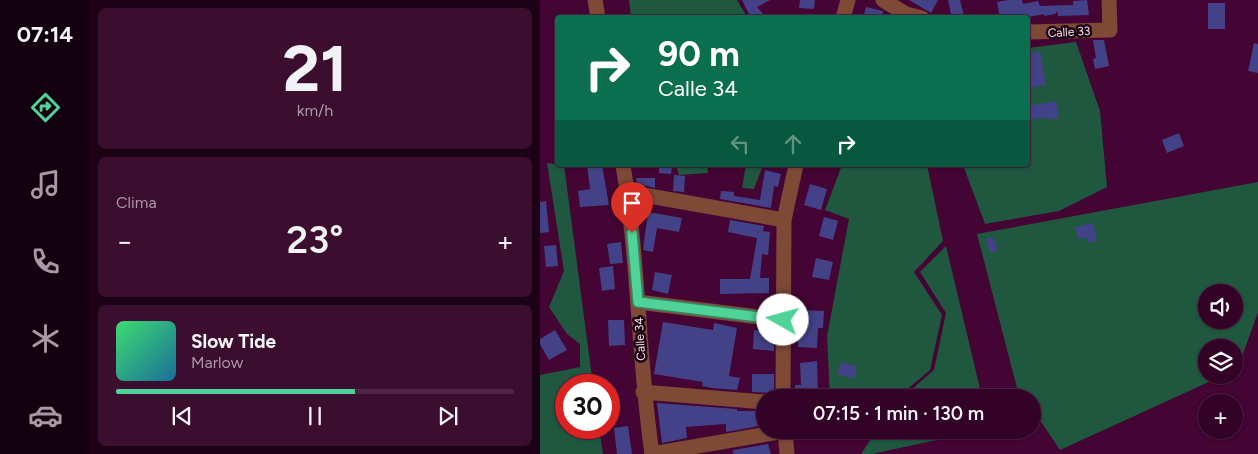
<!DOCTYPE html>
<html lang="es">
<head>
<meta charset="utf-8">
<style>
  :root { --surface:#330327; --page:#3b0d2f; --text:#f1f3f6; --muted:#a998a7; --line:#4e2544; --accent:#4fd399 }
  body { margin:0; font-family:Figtree,sans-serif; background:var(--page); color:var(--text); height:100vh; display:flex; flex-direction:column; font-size:19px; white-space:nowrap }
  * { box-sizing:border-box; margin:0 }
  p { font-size:16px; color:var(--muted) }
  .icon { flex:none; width:28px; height:28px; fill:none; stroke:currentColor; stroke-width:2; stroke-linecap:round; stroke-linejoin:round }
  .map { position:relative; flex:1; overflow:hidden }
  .drawer { display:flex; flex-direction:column; gap:8px; padding:8px; background:#1c0215; width:450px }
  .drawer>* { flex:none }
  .banner { position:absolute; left:15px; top:15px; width:475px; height:152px; border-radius:5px; box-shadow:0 1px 4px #0004,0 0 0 1px var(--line); background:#0b6e4f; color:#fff; overflow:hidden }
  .buttons { position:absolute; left:658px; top:284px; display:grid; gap:10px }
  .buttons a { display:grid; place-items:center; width:45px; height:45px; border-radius:50%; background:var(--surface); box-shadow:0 1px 4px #0004,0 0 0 1px var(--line); font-size:25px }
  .speed { position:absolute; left:15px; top:374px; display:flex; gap:10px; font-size:25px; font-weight:700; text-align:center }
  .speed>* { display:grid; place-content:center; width:65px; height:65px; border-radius:50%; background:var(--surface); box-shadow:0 1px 4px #0004,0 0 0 1px var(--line); line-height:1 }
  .speed .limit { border:8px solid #d22; background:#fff; color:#111 }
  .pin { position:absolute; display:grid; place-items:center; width:42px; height:42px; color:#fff; margin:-51px -21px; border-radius:50% 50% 50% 0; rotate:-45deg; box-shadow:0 0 5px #0007 }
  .pin .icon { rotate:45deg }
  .me { position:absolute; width:55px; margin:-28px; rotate:277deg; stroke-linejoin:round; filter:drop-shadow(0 0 4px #0008) }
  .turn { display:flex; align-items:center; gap:18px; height:105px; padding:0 20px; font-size:22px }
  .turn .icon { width:65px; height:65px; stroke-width:2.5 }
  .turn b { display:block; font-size:35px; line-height:42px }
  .lanes { display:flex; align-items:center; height:48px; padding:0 20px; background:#0003; justify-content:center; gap:25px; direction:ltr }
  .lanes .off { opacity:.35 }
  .big { font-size:38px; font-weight:600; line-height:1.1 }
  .drawer .widget { flex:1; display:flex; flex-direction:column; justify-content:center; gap:8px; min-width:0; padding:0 18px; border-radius:8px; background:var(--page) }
  .drawer .dial { align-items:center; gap:0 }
  .dial b { font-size:65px; line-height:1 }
  .song { display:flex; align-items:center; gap:15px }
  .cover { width:60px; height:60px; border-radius:8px; background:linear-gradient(135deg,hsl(140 70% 55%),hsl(200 70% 35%)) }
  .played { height:5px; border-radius:2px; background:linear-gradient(90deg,var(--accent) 60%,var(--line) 60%) }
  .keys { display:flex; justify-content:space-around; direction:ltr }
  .heat { display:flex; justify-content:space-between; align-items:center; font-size:28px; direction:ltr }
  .trip { position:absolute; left:216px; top:389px; width:285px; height:50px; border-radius:25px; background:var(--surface); box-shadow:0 1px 4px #0004,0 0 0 1px var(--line); font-weight:600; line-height:50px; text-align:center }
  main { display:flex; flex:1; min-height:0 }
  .tabs { display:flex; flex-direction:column; width:90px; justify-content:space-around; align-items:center; background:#140110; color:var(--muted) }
  .tabs .icon { width:35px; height:35px }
  .tabs .selected { color:var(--accent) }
  .tabs b { font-size:22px; color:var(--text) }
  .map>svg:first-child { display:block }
</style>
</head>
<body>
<main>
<nav class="tabs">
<b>07:14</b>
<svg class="icon selected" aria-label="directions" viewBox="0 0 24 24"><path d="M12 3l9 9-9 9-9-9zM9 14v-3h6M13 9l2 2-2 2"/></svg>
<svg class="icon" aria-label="music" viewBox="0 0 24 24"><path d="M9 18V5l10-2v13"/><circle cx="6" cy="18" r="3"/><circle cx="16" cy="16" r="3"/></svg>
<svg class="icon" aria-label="phone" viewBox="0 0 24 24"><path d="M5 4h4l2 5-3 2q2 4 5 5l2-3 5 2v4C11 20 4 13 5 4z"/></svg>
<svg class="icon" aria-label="climate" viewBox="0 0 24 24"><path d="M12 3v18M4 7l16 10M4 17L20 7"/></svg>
<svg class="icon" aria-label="car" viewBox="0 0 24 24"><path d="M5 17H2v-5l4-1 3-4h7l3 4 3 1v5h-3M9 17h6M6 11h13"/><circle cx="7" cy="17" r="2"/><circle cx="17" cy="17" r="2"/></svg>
</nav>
<section class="drawer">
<div class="widget dial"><b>21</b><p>km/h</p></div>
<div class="widget"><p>Clima</p>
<div class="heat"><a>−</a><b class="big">23°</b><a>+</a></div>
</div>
<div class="widget">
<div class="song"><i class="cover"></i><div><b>Slow Tide</b><p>Marlow</p></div></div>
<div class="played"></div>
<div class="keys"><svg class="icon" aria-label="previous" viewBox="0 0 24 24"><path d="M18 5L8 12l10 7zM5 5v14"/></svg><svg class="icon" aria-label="pause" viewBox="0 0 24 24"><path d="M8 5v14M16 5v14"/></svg><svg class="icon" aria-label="next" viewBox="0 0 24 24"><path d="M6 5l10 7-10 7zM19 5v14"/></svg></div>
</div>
</section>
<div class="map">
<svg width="718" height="454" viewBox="0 0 718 454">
  <rect width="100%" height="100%" fill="#440434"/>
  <g fill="#1f583f" fill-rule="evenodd">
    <path d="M89,0h108l10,17h-116z"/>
    <path d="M536,42l24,69 7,76 -48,24 -74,13 -22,-59h65v-117z"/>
    <path d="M7,163l17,2 29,220h-27v43h33l4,26h-63v-79l40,-8v-23l-13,-10 -18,-27 15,-36z"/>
    <path d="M136,165h31l1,8 -29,2z"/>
    <path d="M206,165h17l-9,24 -12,-1z"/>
    <path d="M302,165h85l16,76 -29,31 28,43 -12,55 -32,27h-68l-3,-61 22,-117 -24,-9z"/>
    <path d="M718,182v130l-20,56 -4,2v-22h-28v27h18l-164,75 -27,-40 -1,-12 -8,-1 -7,-9 -40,-154zM666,292h28v28h-28z"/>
    <path d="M406,246l36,151h-79l31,-27 12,-57 -26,-41z"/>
    <path d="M337,430h106l-111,24h-11z"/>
  </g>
  <g fill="#434288">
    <path d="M202,0h28l-13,7 10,11h-16z"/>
    <path d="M260,0h15l-1,9 -15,-1z"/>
    <path d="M369,0h29l-7,13z"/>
    <path d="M408,0h12l4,16 -12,2z"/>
    <path d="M468,0h14l1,4 15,-3 2,5 33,-1v-4l14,-1 2,15 -31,1 -1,-5 -2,3 -11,2v-2l-20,4h-24l-3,-16z"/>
    <rect x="668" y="3" width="17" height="26"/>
    <path d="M326,7l17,4 -1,7h-19z"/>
    <path d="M553,40h11l5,26 -14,3 -2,-10 3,-1z"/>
    <path d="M714,43l4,1v29l-10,-2z"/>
    <path d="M500,51l6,34 -18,3v-34z"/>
    <path d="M516,101l3,17 -12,2v-3l-19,3v-14z"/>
    <path d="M639,133l5,13 -17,7 -5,-13z"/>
    <path d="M47,165h15l7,40 -29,2 -2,-16 12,-2z"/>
    <path d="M119,165h13l-1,9 -12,-1z"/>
    <path d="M225,170l16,4 -3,13 -4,-1 -3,22 -51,-9 1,-8 13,1v4l26,4z"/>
    <path d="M134,175l11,1 -1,16 -11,-1z"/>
    <path d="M96,178h19v10l-18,-4z"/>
    <path d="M270,184l17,5 -6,21 -17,-5z"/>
    <path d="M6,201l3,31 -9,1v-31z"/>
    <path d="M108,212l34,6 -3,14 -22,-4 -4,24 -10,-2z"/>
    <path d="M284,217l14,4 -5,19 -14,-4z"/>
    <path d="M190,220l34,6 -1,5 7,1 -2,23 -6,-1 -2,24h9v15l-49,1v-15h30l7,-41 -29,-6z"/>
    <path d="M553,223l4,18 -10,2 -1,-6 -8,2 -3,-12z"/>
    <path d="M453,237l5,13 -8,3 -4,-14z"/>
    <path d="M81,242l2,21 -13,1 -3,-20z"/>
    <path d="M16,245l2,21 -12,1 -2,-21z"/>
    <path d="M276,258l17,4 -4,18 -17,-3z"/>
    <path d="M73,266l2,23 -13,2 -3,-23z"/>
    <path d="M115,272l17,3 -4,19 -16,-4z"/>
    <path d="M258,310l26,1 -1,17h-5l-1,20 -19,-1z"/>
    <path d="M68,320h16l1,25 -16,1z"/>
    <path d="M123,322l50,8 1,-7 23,5 -8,48 11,2 -3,12 -26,-2 -9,-2 1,-4 -49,-8z"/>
    <path d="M15,330l12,20 -18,10 -9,-16v-5z"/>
    <path d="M214,330l20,2v19l-21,-2z"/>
    <path d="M277,361l1,37h-23v-13h6l-1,-22z"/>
    <path d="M301,362l16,5 -3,12 -17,-5z"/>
    <path d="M212,374h22v19l-22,-1z"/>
    <path d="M117,403l80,6v2h28v14l-39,7v-8l-40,3 1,11 -25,5z"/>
    <path d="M88,426l4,28h-15l-3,-26z"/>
    <path d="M228,444l3,10h-38v-4z"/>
  </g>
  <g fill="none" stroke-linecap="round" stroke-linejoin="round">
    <g stroke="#7e4a36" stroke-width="15">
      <path d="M55,0l3,18"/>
      <path d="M343,0l23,14 16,4"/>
      <path d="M303,18l5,-18"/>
      <path d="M488,32l82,-2 -1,-30"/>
      <path d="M83,165c16,96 15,193 29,289"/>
      <path d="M87,192l157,28"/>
      <path d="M98,302l145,18"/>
      <path d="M103,392l122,10"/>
      <path d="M243,398l1,-178 12,-55"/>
      <path d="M245,430l2,24"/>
      <path d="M112,454l133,-23"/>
    </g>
  </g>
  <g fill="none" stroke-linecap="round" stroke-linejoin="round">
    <g stroke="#338963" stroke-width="12">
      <path id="route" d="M92,233l6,69 145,18"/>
    </g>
    <use href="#route" stroke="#4fd399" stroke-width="9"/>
  </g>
  <g text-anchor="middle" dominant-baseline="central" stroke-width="5" stroke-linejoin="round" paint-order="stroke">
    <g font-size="12" fill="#fae2f0" stroke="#1c0415">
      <text transform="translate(529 32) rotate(-3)">Calle 33</text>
      <text transform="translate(100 339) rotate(-93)">Calle 34</text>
    </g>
  </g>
</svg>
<div class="buttons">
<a><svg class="icon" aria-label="sound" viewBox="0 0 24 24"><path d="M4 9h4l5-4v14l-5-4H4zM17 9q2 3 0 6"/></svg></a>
<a><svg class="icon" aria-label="layers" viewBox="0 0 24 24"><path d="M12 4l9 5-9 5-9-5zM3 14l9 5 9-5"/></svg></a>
<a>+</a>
</div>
<div class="speed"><div class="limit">30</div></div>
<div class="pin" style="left:92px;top:233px;background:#d93025"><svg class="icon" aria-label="arrive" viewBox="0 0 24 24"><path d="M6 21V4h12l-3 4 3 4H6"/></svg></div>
<svg class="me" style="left:243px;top:320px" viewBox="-20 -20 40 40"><circle r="19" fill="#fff"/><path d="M0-13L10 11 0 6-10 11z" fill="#4fd399"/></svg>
<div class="trip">07:15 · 1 min · 130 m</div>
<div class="banner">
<div class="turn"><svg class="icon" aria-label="right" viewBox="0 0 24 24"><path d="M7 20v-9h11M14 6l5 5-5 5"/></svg><div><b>90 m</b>Calle 34</div></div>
<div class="lanes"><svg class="icon off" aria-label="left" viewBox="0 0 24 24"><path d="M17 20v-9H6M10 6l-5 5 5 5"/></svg><svg class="icon off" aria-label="ahead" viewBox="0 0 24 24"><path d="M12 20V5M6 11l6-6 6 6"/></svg><svg class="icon" aria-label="right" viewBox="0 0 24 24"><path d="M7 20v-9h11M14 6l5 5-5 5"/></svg></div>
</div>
</div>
</main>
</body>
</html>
